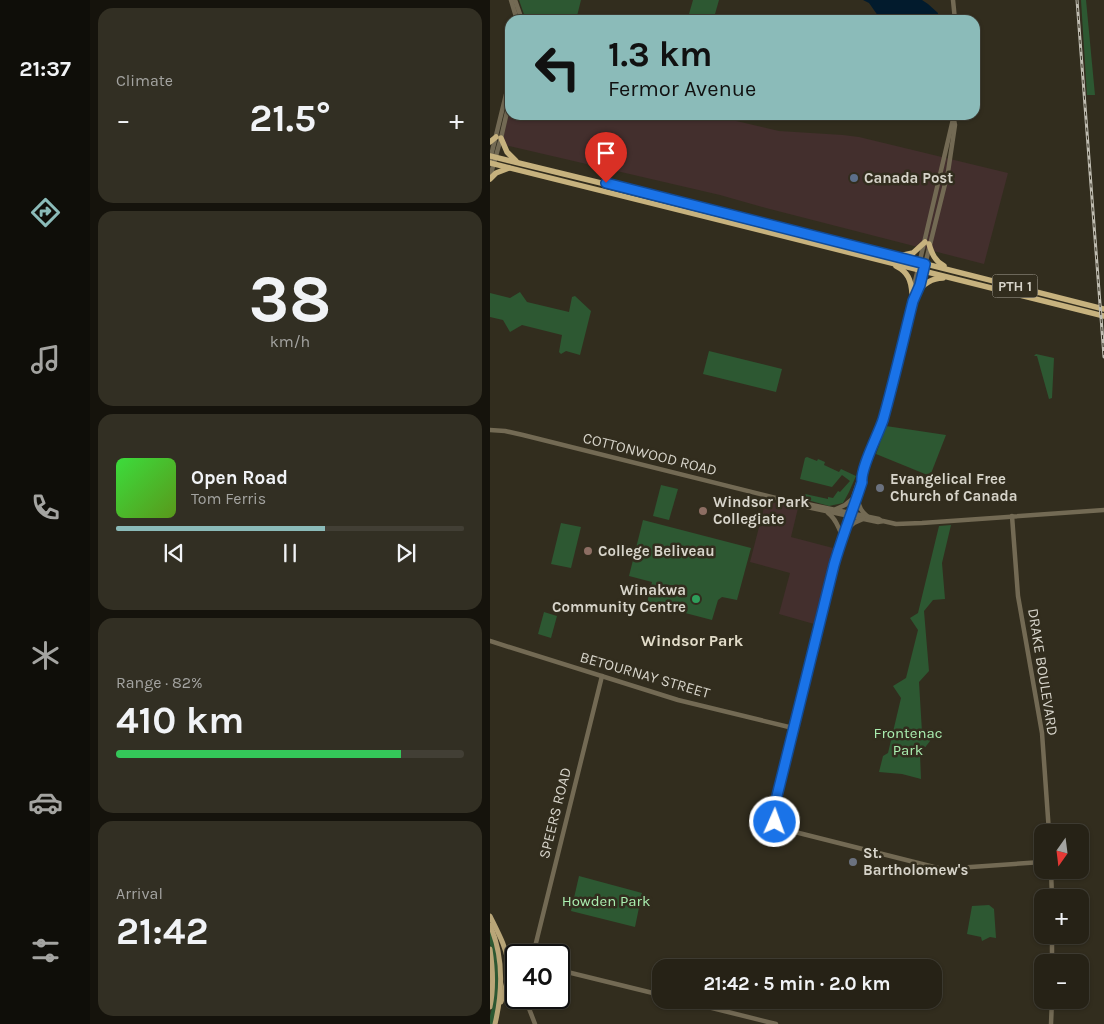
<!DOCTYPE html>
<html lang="en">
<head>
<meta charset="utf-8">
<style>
  :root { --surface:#262216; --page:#322f23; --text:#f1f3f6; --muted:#a4a4a1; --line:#423f35; --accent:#8bbbb9 }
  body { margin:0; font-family:Karla,sans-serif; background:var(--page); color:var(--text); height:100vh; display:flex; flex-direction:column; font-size:19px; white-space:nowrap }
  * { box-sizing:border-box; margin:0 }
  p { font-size:16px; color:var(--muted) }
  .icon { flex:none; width:28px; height:28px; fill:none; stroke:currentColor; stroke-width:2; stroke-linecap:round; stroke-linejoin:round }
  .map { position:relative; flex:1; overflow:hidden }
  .side { display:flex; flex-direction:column; gap:8px; padding:8px; background:#15130c; width:400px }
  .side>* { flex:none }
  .hud { position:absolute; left:15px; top:15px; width:475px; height:105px; border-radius:15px; box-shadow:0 1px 4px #0004,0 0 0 1px var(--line); background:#8bbbb9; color:#111; overflow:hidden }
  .needle { width:32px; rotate:194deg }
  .controls { position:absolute; left:544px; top:824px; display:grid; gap:10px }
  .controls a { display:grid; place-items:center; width:55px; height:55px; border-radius:10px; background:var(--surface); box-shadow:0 1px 4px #0004,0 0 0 1px var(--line); font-size:25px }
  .speed { position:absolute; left:15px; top:944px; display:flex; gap:10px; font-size:25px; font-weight:700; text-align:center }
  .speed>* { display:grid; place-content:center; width:65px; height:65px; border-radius:50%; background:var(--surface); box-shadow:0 1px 4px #0004,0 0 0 1px var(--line); line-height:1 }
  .speed .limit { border:2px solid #111; border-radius:8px; background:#fff; color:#111 }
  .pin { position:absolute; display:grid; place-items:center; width:42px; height:42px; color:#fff; margin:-51px -21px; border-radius:50% 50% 50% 0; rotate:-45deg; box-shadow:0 0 5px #0007 }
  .pin .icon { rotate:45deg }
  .me { position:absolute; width:55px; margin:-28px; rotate:2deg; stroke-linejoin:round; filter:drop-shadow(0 0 4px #0008) }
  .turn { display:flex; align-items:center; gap:18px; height:105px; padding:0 20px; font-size:22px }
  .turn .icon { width:65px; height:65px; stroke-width:2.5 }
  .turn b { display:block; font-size:35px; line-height:42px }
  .big { font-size:38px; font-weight:700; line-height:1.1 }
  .side .widget { flex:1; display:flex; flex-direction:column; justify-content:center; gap:8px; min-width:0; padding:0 18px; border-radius:15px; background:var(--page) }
  .side .dial { align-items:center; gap:0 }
  .dial b { font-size:65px; line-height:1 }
  .song { display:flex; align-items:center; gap:15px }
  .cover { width:60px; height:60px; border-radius:8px; background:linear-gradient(135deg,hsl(120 70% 55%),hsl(90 70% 35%)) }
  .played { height:5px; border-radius:2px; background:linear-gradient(90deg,var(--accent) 60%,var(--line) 60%) }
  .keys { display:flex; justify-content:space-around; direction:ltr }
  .heat { display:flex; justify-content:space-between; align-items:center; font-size:28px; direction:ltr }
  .charge { height:8px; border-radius:4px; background:linear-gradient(90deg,#34c759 82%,var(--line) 0) }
  .trip { position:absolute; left:162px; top:959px; width:290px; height:50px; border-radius:15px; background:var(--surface); box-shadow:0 1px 4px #0004,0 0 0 1px var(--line); font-weight:700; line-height:50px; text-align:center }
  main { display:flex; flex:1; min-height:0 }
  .dock { display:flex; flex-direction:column; width:90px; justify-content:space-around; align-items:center; background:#0f0e09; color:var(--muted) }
  .dock .icon { width:35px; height:35px }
  .dock .active { color:var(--accent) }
  .dock b { font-size:22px; color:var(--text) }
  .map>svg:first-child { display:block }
</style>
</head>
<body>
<main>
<nav class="dock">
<b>21:37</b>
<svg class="icon active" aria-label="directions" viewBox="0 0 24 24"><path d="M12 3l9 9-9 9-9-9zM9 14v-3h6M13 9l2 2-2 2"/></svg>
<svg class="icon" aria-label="music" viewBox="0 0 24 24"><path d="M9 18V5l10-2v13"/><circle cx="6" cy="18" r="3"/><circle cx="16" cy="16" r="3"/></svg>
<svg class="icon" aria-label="phone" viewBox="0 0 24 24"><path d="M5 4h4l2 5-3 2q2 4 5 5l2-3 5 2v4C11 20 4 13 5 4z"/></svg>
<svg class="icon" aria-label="climate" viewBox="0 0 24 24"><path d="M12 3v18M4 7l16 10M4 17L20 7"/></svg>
<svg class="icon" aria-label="car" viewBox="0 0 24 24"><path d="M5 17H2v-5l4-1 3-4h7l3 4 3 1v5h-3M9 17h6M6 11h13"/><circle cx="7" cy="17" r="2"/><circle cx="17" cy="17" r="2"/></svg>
<svg class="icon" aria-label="filters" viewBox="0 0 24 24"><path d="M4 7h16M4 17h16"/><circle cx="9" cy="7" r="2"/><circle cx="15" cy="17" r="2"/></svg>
</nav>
<section class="side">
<div class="widget"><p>Climate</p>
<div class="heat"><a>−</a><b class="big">21.5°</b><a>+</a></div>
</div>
<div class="widget dial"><b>38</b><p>km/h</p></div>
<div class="widget">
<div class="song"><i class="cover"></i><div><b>Open Road</b><p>Tom Ferris</p></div></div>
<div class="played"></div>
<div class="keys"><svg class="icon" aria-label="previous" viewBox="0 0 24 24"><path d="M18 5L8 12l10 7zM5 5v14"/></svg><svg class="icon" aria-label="pause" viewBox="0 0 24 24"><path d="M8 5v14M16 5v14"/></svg><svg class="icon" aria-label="next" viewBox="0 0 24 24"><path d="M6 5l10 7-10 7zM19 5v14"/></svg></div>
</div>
<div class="widget"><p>Range · 82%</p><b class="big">410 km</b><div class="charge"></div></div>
<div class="widget"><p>Arrival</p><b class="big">21:42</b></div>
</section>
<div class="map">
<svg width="614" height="1024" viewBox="0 0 614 1024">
  <rect width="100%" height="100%" fill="#322d1e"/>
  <g fill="#432f2d">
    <path d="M20,109v6h201l68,16 64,4 16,2 149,36 -24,91 -218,-56 -46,-13 -215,-50 -2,-7z"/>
    <path d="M276,500l32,8 -7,29 42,11 -19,76 -35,-10 11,-41 -40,-11z"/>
  </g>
  <g fill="#2d5832">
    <path d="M29,0h62l-5,20h-50z"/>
    <path d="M203,0h26l-4,14 -3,6h-17l-5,-1 -1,-5z"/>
    <path d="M591,0h5l9,95h-8z"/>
    <path d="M30,292l7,10 42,10 3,-15 3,-1 16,15 -11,44 -14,-4 -5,3 -2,-2 3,-17 -40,-10 -12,7 -7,-12 -13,-3v-24l20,5z"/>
    <path d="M219,351l73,18 -6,23 -73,-18z"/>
    <path d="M546,354l18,4 -2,40 -3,1 -12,-43h-3z"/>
    <path d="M396,426l60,9 -16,41 -54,-22z"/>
    <path d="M317,457l10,4 1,-2 7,3 -1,3 15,7 2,-3 15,7 -7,16 -6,11 -14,3 -25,-7 1,-5 23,5v-2l5,1 5,-7 2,1 10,-11 -8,-6 -10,12 -32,-8 5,-21z"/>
    <path d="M171,485l17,4 -9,31 -16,-4z"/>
    <path d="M153,520l108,28 -14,52 -15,-3 -4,3 -6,20 -65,-17 5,-21 -23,-6z"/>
    <path d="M71,523l20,4 -10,41 -20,-4z"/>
    <path d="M461,525l-9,38 3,36 -12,1 -9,11 5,60 -10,11 3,50 9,6 -1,3 -10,13 1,25 -19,-5 -23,-2 4,-16 5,-3 13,-55 -8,-12 13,-8 12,-48 -8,-12 8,-5 21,-87z"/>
    <path d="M54,612l13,4 -6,22 -13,-4z"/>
    <path d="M89,876l63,17 -7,34 -64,-16z"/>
    <path d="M499,905l5,4 2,29 -6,-1 -8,4 -1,-4 -14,-3 5,-28z"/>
    <path d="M0,930c8,21 10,44 8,67 0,9 -3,18 -5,27h-3v-8l3,-12v-50l-3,-10z"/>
  </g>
  <path fill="#021b2d" d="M373,0h59l6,4 10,9 -1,7h-56l-12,-17z"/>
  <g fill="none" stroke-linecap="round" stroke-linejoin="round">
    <g stroke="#736a54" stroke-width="4.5">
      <path d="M21,0l6,20"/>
      <path d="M25,0l7,20"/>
      <path d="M463,0l2,20"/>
      <path d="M0,160l20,-82"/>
      <path d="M0,177l11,-39 9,-39"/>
      <path d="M423,290l41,-175"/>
      <path d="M0,430l15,1 18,4 281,70 3,2 71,15 5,-1 13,3 26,-1 182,-13"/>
      <path d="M372,478v4l-17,51 -3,4 -8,28 -60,243c-1,13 1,18 13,22l155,39 100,-7"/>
      <path d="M368,499c1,8 3,12 9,17"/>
      <path d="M314,505l3,-1 72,15 3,2"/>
      <path d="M346,509l9,-4 6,-5"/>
      <path d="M338,513c8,6 9,12 13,20"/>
      <path d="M522,516l6,80 24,137 7,99"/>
      <path d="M358,528l6,-5 9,-4"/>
      <path d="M351,534l18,-54 3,-2 20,-56 31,-121 7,-16 28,-113 7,-47 -1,-5"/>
      <path d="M0,641l188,59 115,28"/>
      <path d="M561,870l1,28"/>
      <path d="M43,955l69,-279"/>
      <path d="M562,962v-27"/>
      <path d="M69,970l102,25"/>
      <path d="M35,998l10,26"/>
      <path d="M190,1000l96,24"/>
      <path d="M561,1024l1,-24"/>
    </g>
    <g stroke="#b9a678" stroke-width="5">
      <path d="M0,916c17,35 25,46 11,86"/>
      <path d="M0,925c14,32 13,65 5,99"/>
      <path d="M0,949c3,20 4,39 0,58"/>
      <path d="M18,954l8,5"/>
    </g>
    <g stroke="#c7b27e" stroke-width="5.5">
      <path d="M11,138l6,14 9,9"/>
      <path d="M0,142l6,-5"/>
      <path d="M0,156l226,55 388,98"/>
      <path d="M0,163l614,153"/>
      <path d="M0,179l6,-6 13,-5"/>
      <path d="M439,244c3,10 6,17 15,22"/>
      <path d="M409,256l14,-3 12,-11"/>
      <path d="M406,266c12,6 15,14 16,27"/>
      <path d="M426,294c7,-10 15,-16 27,-16"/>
    </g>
    <g stroke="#bfbcb1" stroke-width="3">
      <path id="rail" d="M587,0l27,357"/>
    </g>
    <use href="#rail" stroke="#322d1e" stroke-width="1" stroke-dasharray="4" stroke-linecap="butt"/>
  </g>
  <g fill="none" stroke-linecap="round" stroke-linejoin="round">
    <g stroke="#114b97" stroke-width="12">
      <path id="route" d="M116,183l319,81 -5,21 -7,16c-10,40 -19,80 -30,119 -5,15 -23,49 -21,62 -9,28 -20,55 -28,83l-60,243v8l1,6"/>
    </g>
    <use href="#route" stroke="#1a73e8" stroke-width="9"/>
  </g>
  <circle fill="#5c6f8a" stroke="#322d1e" stroke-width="2" cx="364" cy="178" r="5"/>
  <g fill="#6b7280" stroke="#322d1e" stroke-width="2">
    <circle cx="390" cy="488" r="5"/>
    <circle cx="363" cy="862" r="5"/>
  </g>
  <g fill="#8d6e63" stroke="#322d1e" stroke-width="2">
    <circle cx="213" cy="511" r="5"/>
    <circle cx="98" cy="551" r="5"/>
  </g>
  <circle fill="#2e9e5b" stroke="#322d1e" stroke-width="2" cx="206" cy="599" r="5"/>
  <g text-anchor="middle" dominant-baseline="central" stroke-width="5" stroke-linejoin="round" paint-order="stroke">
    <rect fill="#322d1e" stroke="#a6a296" stroke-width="1" x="502.5" y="274.5" width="45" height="23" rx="4"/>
    <g font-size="14" font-weight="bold" fill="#d7d4ca">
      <text x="525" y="286">PTH 1</text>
    </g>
    <g font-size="15" font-weight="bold" fill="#d7d4ca" stroke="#322d1e" text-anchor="start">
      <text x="374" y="178">Canada Post</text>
      <text x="400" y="479">Evangelical Free<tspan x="400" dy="17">Church of Canada</tspan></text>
      <text x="223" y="502">Windsor Park<tspan x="223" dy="17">Collegiate</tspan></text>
      <text x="108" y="551">College Beliveau</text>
      <text x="196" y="590" text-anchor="end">Winakwa<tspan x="196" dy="17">Community Centre</tspan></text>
      <text x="373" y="853">St.<tspan x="373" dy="17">Bartholomew's</tspan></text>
    </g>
    <g font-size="15" fill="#d7d4ca" stroke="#322d1e">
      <text transform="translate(160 454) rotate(14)">COTTONWOOD ROAD</text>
      <text transform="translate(553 672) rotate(81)">DRAKE BOULEVARD</text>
      <text transform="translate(155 675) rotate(16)">BETOURNAY STREET</text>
      <text transform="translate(65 813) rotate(-76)">SPEERS ROAD</text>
    </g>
    <g font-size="15" fill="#abefb1" stroke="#322d1e">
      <text x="418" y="733">Frontenac<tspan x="418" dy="17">Park</tspan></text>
      <text x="116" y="901">Howden Park</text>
    </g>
    <g font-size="16" font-weight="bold" fill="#e2dcc9" stroke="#322d1e">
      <text x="202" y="640">Windsor Park</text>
    </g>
  </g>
</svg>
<div class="controls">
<a><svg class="needle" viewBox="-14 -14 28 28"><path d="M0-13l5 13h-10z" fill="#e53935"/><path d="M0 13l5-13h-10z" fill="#a4a4a1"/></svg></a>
<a>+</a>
<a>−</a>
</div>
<div class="speed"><div class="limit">40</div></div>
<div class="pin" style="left:116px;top:183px;background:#d93025"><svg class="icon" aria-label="arrive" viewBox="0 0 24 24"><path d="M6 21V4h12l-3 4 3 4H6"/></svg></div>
<svg class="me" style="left:285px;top:822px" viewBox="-20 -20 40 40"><circle r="17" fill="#1a73e8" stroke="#fff" stroke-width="3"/><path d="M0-11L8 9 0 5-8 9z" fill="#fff"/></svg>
<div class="trip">21:42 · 5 min · 2.0 km</div>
<div class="hud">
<div class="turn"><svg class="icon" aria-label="left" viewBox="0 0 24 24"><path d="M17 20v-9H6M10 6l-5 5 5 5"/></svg><div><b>1.3 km</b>Fermor Avenue</div></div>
</div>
</div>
</main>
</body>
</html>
